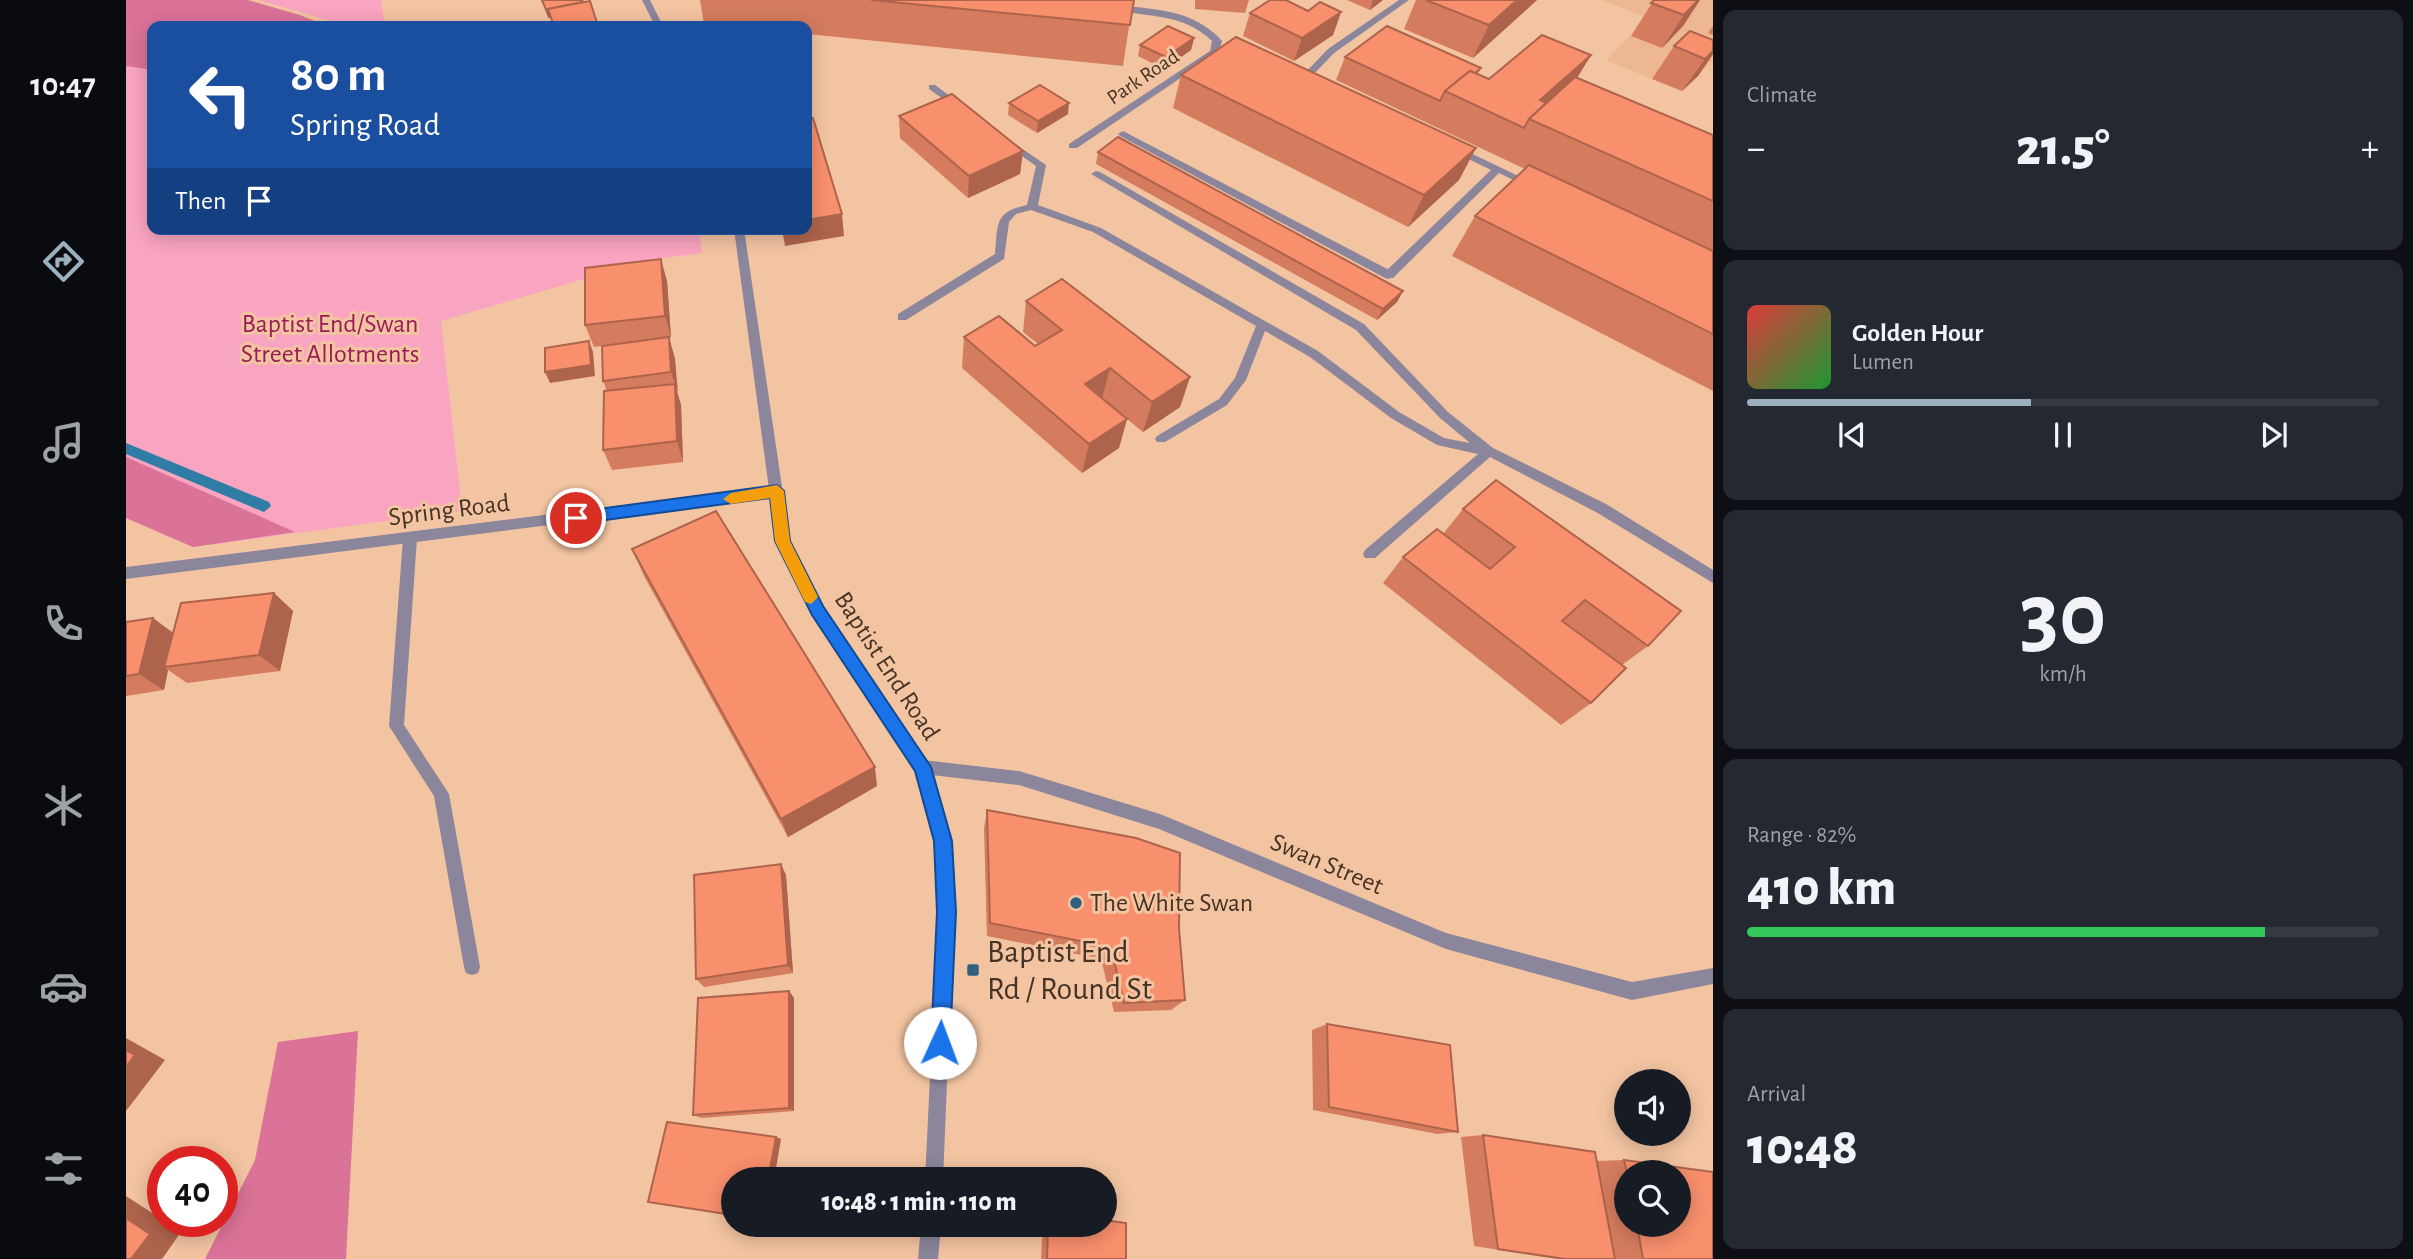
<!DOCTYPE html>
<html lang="en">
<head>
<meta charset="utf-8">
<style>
  :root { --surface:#171b24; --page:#242831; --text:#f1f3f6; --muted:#9ea1a6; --line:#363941; --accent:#9bb1c0 }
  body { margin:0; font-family:"Alegreya Sans",sans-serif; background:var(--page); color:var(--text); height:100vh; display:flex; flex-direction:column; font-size:26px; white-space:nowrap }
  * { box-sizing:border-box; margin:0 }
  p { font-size:23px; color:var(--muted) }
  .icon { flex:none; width:38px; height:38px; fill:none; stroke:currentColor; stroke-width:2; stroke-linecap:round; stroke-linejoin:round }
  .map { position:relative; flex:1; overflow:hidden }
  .drawer { display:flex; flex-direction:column; gap:10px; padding:10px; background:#0d0f14; width:700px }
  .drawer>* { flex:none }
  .hud { position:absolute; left:21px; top:21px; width:665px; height:214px; border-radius:14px; box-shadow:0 4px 18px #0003; background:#1a4fa0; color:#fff; overflow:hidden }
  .tools { position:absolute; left:1488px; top:1069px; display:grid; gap:14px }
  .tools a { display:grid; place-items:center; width:77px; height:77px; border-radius:50%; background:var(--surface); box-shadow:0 4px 18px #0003; font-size:35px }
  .speed { position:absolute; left:21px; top:1146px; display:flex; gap:14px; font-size:35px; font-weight:700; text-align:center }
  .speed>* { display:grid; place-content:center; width:91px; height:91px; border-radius:50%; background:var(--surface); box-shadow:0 4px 18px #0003; line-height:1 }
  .speed .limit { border:10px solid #d22; background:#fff; color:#111 }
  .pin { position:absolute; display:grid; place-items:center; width:60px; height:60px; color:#fff; margin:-30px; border:4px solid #fff; border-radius:50%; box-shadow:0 2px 7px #0007 }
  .me { position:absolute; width:77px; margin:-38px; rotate:2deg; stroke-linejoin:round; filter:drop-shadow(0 0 5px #0008) }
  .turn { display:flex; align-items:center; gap:24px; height:147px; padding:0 28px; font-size:32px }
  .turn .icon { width:91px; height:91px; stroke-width:2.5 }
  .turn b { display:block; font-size:49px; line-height:60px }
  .then { display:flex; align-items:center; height:66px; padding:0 28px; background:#0003; gap:14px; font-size:26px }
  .big { font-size:52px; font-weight:800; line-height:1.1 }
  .drawer .tile { flex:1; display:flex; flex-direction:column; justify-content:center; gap:10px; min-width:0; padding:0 24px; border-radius:14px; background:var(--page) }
  .drawer .dial { align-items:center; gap:0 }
  .dial b { font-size:91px; line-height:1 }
  .song { display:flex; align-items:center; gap:21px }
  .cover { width:84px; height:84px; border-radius:10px; background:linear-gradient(135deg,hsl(0 70% 55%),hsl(130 70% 35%)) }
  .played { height:7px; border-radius:4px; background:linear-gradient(90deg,var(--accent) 45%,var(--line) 45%) }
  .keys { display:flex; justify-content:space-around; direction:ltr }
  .heat { display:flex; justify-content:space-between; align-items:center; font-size:38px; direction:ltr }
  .charge { height:10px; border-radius:5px; background:linear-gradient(90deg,#34c759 82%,var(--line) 0) }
  .trip { position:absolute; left:595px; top:1167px; width:396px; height:70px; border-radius:35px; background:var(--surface); box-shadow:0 4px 18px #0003; font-weight:800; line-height:70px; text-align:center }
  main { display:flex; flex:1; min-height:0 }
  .tab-bar { display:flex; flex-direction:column; width:126px; justify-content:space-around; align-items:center; background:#090b0e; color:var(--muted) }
  .tab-bar .icon { width:49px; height:49px }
  .tab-bar .active { color:var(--accent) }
  .tab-bar b { font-size:32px; color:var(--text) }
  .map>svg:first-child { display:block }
</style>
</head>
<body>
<main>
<nav class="tab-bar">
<b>10:47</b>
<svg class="icon active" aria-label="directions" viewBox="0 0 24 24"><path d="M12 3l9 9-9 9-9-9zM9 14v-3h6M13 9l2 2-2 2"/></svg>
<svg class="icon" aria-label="music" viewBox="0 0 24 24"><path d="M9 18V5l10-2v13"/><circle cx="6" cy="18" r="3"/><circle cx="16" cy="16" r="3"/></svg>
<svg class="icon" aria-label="phone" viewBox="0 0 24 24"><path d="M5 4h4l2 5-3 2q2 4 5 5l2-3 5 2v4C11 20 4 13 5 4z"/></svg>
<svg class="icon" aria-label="climate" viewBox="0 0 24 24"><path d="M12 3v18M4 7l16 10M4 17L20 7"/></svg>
<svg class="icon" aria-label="car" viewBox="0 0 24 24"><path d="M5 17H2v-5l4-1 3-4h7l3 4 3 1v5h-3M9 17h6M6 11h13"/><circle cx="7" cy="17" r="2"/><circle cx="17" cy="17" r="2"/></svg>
<svg class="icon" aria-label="filters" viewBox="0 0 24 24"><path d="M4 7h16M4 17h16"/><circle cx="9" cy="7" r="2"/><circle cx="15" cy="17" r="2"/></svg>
</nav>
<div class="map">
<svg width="1587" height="1259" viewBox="0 0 1587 1259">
  <rect width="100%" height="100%" fill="#f3c4a1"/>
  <path fill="#edb891" d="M1475,0h112v60l-31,31 -76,-31 42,-42z"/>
  <g fill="#f9a4c0">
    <path d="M132,0h123l4,26h-36z"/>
    <path d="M0,66l26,4v159h547l3,24 -54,7 -207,61 21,190 -269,36 -67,-29z"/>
  </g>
  <g fill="#db7298">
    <path d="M0,0h122l52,15 27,11h-175v44l-26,-4z"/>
    <path d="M0,457l169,75 -102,15 -67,-29z"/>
    <path d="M232,1031l-12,228h-141l50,-99 23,-118z"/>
  </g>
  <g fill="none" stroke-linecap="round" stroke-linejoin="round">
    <path fill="#2f7da5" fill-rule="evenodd" d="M0,443l143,59 2,4 -7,6 -5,-2 -133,-56z"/>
    <g fill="#8c869c" fill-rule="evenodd">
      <path d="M803,85h6l30,22 -8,2 -28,-20z"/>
      <path d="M997,131l270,141 2,3 -6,4 -4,-1 -265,-142 -2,-2z"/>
      <path d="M882,139l38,26 -8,40 63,23 217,123 81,61 45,26 26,5 -30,-25 -84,-88 -265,-156 5,-3 4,1 264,152 84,88 45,36 113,56 107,66v13l-117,-71 -106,-55 -115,101h-10l-2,-4 2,-4 113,-96 -41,-9 -46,-27 -81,-61 -45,-26 -19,49 -19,25 -62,37h-8l-2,-3 2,-3 62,-37 16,-21 21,-52 -163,-94 -62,-22 -15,4 -7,8 -5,37 -98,61h-8v-6l97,-60c3,-30 -1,-42 32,-49l9,-39 -31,-22v-4z"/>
      <path d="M284,533l7,5 -13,187 45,69 31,173 -2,6 -6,2 -6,-2 -2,-6 -30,-171 -45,-70 14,-188z"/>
    </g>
    <g fill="#8c869c" fill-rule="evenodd">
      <path d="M1273,0h10l-75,53 -22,23 6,3v4l-15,-4v-4l25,-26z"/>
      <path d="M988,5c39,4 80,4 108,36l-3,11 -142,96h-8v-4l141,-93 2,-10c-29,-28 -64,-24 -101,-31v-4z"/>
      <path d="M1330,146l81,39 -1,2h-8l-29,-14 -106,105h-8v-6l106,-102 -39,-19 -1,-2z"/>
      <path d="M651,486l6,5 -6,5 -651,83v-12z"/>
      <path d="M797,760l96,11 141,43 286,119 186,49 81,-14v16l-81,16 -186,-51 -287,-120 -140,-44 -96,-11 -5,-2 -3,-5 3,-5z"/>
    </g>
    <g fill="#8c869c" fill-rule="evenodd">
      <path d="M516,0h8l13,26h-8z"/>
      <path d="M608,229h10l46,312 32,66 106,155 23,79 3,71 -11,268h-18l13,-268 -3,-71 -19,-71 -104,-155 -36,-74z"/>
      <path d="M795,1225h20l-3,34h-20z"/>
    </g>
  </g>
  <g fill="#d57b5e" fill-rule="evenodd">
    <path d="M574,0h433l-10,66 -316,-32v-8h-81l-22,-2z"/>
    <path d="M1069,0h54l-4,13 -50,-4z"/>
    <path d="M1221,0h36l-13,10z"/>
    <path d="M1290,0h121l-64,58 -69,-29z"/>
    <path d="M1528,0h46l-17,26 -21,22 -31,-12z"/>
    <path d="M1182,11l33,1 -8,23 -39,26 -51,-25 7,-23z"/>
    <path d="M1587,26v9l-5,-2z"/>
    <path d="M1068,38l-3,12 -27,19 -26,-13 2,-11z"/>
    <path d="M1587,40v14l-15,22 -16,15 -30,-12 22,-33z"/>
    <path d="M1465,55l-14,23 136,57v256l-261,-135 23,-40 50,-47 -189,-89 9,-23 136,11 -3,6 11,5z"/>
    <path d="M1055,75l295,73 -17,32 -51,47 -235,-119z"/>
    <path d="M883,103l59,11 -31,19 -29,-18z"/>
    <path d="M773,116l124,35 -3,23 -52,24 -68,-60z"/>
    <path d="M972,152l305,139 -6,11 -20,18 -281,-156z"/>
    <path d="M541,281l4,56 -2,1 6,21 2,34 4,12 2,57 -71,8 -9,-20 4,-59 -4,-10 -1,-35 -8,1 -9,-22z"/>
    <path d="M900,301l164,76 -10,30 -37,25 -16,-13 -8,29 -37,25 -120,-105 2,-31 71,9 3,-2 -15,-12z"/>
    <path d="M1337,509l185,137 -26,19 -31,38 -30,22 -178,-142 20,-26 40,-23z"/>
    <path d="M506,549l245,237 -89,51 -144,-261z"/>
    <path d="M148,593l19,18 -13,60 -93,12 -19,-13 -4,20 -38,6v-74l47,11z"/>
    <path d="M861,810l192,118 6,72 -14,10 -57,2 -13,-53 -114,-23 -3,-108z"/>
    <path d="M660,875l7,98 -89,14 -8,-8z"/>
    <path d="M663,991l5,7v113l-92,7 -9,-3z"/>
    <path d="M1201,1024l131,108 -21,2 -124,-24 -1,-80z"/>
    <path d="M1357,1135l112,17 1,9 28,-1 89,12v87h-155l-84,-13 -13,-109zM1500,1172h52v53h-52z"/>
    <path d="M917,1225h61l22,34h-85z"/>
  </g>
  <g fill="#ae644c">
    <path d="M1247,0h10l-13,10z"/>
    <path d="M1391,0h20l-64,58 16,-33z"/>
    <path d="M1572,0h2l-17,26 -21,22 22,-33z"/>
    <path d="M1215,12l-8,23 -39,26 8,-23z"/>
    <path d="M1068,38l-3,12 -27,19 2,-12z"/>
    <path d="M1587,51v3l-15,22 -16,15 23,-32z"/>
    <path d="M1465,55l-20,33 -33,36 2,-24z"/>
    <path d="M943,103l-1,11 -31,19 1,-12z"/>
    <path d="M681,109h3l2,22 -5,2z"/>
    <path d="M1350,148l-17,32 -51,47 16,-32z"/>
    <path d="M897,151l-3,23 -52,24 1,-22z"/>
    <path d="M716,214l2,22 -59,10 -3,-17h25v-9z"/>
    <path d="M535,259l6,22 4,56 -6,-21z"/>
    <path d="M1277,291l-6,11 -20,18 6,-11z"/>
    <path d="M543,337l6,22 3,34 -7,-21z"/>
    <path d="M463,341l4,11 2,24 -45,7 -5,-11z"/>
    <path d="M984,368l-8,31 -17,-15z"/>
    <path d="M1064,377l-10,30 -37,25 9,-30z"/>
    <path d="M549,384l6,21 2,57 -6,-21z"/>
    <path d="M1001,419l-8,29 -37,25 7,-29z"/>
    <path d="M148,593l19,18 -13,60 -21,-16z"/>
    <path d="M27,618l23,17 -12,32 4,3 -4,20 -25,-16z"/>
    <path d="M749,767l2,19 -89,51 -7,-18z"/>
    <path d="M655,864l5,11 7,98 -5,-8z"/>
    <path d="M663,991l5,7v113l-5,-3z"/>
    <path d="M0,1038l39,22 -39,51z"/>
    <path d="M650,1137l5,2 -7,41h-6z"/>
    <path d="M0,1196l37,24v2h3l15,10 -19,27h-31l-5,-41z"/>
  </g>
  <g fill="#f88f6d" stroke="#ae644c" stroke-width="2">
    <path d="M416,0h40l1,2 -35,7 3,8h-2z"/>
    <path d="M745,0h263l-4,25z"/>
    <path d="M1144,0h16l22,11 12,-9 21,10 -39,26 -52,-25z"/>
    <path d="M1300,0h91l-28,25z"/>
    <path d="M1528,0h44l-14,15 -33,-12z"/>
    <path d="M464,1l8,25h-44l-6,-17z"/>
    <path d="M1042,26l26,12 -28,19 -26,-12z"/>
    <path d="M1261,26l94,42 -6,5 -5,-2 -25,20 -5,10 -95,-44z"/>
    <path d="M1564,31l23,9v11l-8,8 -31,-13z"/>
    <path d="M1416,35l49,20 -51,45 6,3 -17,16 -5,9 -79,-37 25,-20 19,8z"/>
    <path d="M1110,37l240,111 -52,47 -243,-120z"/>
    <path d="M1449,77l138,58v66l-184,-82z"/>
    <path d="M914,85l29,18 -31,18 -29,-18z"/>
    <path d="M826,94l71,57 -54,25 -70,-60z"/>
    <path d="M687,118l29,96 -35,6v-101z"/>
    <path d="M992,137l285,154 -20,18 -285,-157z"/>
    <path d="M1403,165l184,86v83l-238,-118z"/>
    <path d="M535,259l4,57 -80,9v-57z"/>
    <path d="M936,279l128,98 -38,25 -42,-34 -25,16 42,35 -38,25 -125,-107 35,-21 36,30 27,-16 -36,-29z"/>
    <path d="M543,337l2,35 -68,9 -1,-35z"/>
    <path d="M463,341l2,24 -46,7v-24z"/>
    <path d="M549,384l2,57 -74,9 1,-59z"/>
    <path d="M1370,480l185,131 -33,35 -63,-46 -23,21 64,47 -35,35 -188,-146 34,-28 53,40 25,-22 -52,-38z"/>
    <path d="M590,511l159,256 -94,52 -149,-270z"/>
    <path d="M148,593l-15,62 -95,12 17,-64z"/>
    <path d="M27,618l-14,56 -13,2v-54z"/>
    <path d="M861,810l149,28 44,15 -1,75 6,72 -61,3 -13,-56 -121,-24z"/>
    <path d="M655,864l7,101 -92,14 -2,-104z"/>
    <path d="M663,991v117l-96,7 5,-117z"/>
    <path d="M1201,1024l123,21 8,87 -129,-25z"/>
    <path d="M0,1050l9,5 -9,12z"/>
    <path d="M541,1122l109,15 -8,43h-35v35l-85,-13z"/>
    <path d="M1357,1135l112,17 20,107h-50l-67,-10z"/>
    <path d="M1498,1160l89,12v87h-70l-6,-34h41v-53h-51z"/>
    <path d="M0,1218l24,16 -19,25h-5z"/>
    <path d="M978,1220l22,3v36h-79l1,-34h56z"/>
  </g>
  <path fill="#1a73e8" stroke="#114b97" stroke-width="2" d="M651,485l7,6 6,50 33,65 108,161 21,74 4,71 -6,131 -3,7 -7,3 -7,-3 -2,-7 6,-131 -3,-71 -19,-70 -103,-156 -37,-74 -5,-43 -194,26 -7,-6 7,-6z"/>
  <path fill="#f59e0b" d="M651,485l7,6 6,50 28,56 -7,7 -6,-2 -30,-61 -5,-43 -39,6 -8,-5 8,-6z"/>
  <g fill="#31617f" stroke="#f3c4a1" stroke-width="2.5">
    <circle cx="950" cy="903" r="7"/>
    <rect x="840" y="963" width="14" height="14" rx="3.5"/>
  </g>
  <g text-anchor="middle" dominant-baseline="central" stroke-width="6" stroke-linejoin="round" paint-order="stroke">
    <g font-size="21" fill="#463325" stroke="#f3c4a1">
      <text transform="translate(1017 77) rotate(-34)">Park Road</text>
    </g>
    <g font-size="26" fill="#9a1c57" stroke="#f3c4a1">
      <text x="204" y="324">Baptist End/Swan<tspan x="204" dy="30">Street Allotments</tspan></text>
    </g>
    <g font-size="26" fill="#463325" stroke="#f3c4a1">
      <text transform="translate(323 510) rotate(-7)">Spring Road</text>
      <text transform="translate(761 666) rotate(57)">Baptist End Road</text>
      <text transform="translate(1201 864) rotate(23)">Swan Street</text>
    </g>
    <g font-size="26" fill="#463325" stroke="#f3c4a1" text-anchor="start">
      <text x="964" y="903">The White Swan</text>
    </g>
    <g font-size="32" fill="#463325" stroke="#f3c4a1" text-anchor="start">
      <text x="861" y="952">Baptist End<tspan x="861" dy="37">Rd / Round St</tspan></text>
    </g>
  </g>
</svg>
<div class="tools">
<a><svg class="icon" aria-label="sound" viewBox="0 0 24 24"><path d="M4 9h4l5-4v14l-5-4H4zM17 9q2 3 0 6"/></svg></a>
<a><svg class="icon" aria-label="search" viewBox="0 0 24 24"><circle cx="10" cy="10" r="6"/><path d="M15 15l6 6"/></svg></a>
</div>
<div class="speed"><div class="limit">40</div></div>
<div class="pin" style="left:450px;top:518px;background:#d93025"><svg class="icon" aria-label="arrive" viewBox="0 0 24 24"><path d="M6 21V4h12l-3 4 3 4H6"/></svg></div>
<svg class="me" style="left:814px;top:1043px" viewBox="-20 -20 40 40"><circle r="19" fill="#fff"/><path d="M0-13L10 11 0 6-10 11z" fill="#1a73e8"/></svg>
<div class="trip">10:48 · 1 min · 110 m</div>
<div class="hud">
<div class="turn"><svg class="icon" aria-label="left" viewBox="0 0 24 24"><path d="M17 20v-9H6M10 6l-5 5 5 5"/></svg><div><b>80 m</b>Spring Road</div></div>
<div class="then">Then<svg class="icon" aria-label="arrive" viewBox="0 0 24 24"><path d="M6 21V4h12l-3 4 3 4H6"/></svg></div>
</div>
</div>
<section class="drawer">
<div class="tile"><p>Climate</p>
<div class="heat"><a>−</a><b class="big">21.5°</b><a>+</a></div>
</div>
<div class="tile">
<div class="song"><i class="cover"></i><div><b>Golden Hour</b><p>Lumen</p></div></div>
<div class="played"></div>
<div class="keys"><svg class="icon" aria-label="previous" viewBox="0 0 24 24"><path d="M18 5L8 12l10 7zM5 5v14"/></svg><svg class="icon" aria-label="pause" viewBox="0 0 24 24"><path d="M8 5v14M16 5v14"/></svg><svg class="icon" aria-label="next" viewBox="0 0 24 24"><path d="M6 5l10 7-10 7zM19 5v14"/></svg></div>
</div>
<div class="tile dial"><b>30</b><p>km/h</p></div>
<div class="tile"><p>Range · 82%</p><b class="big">410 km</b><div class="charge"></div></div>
<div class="tile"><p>Arrival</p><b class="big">10:48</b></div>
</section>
</main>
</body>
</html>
